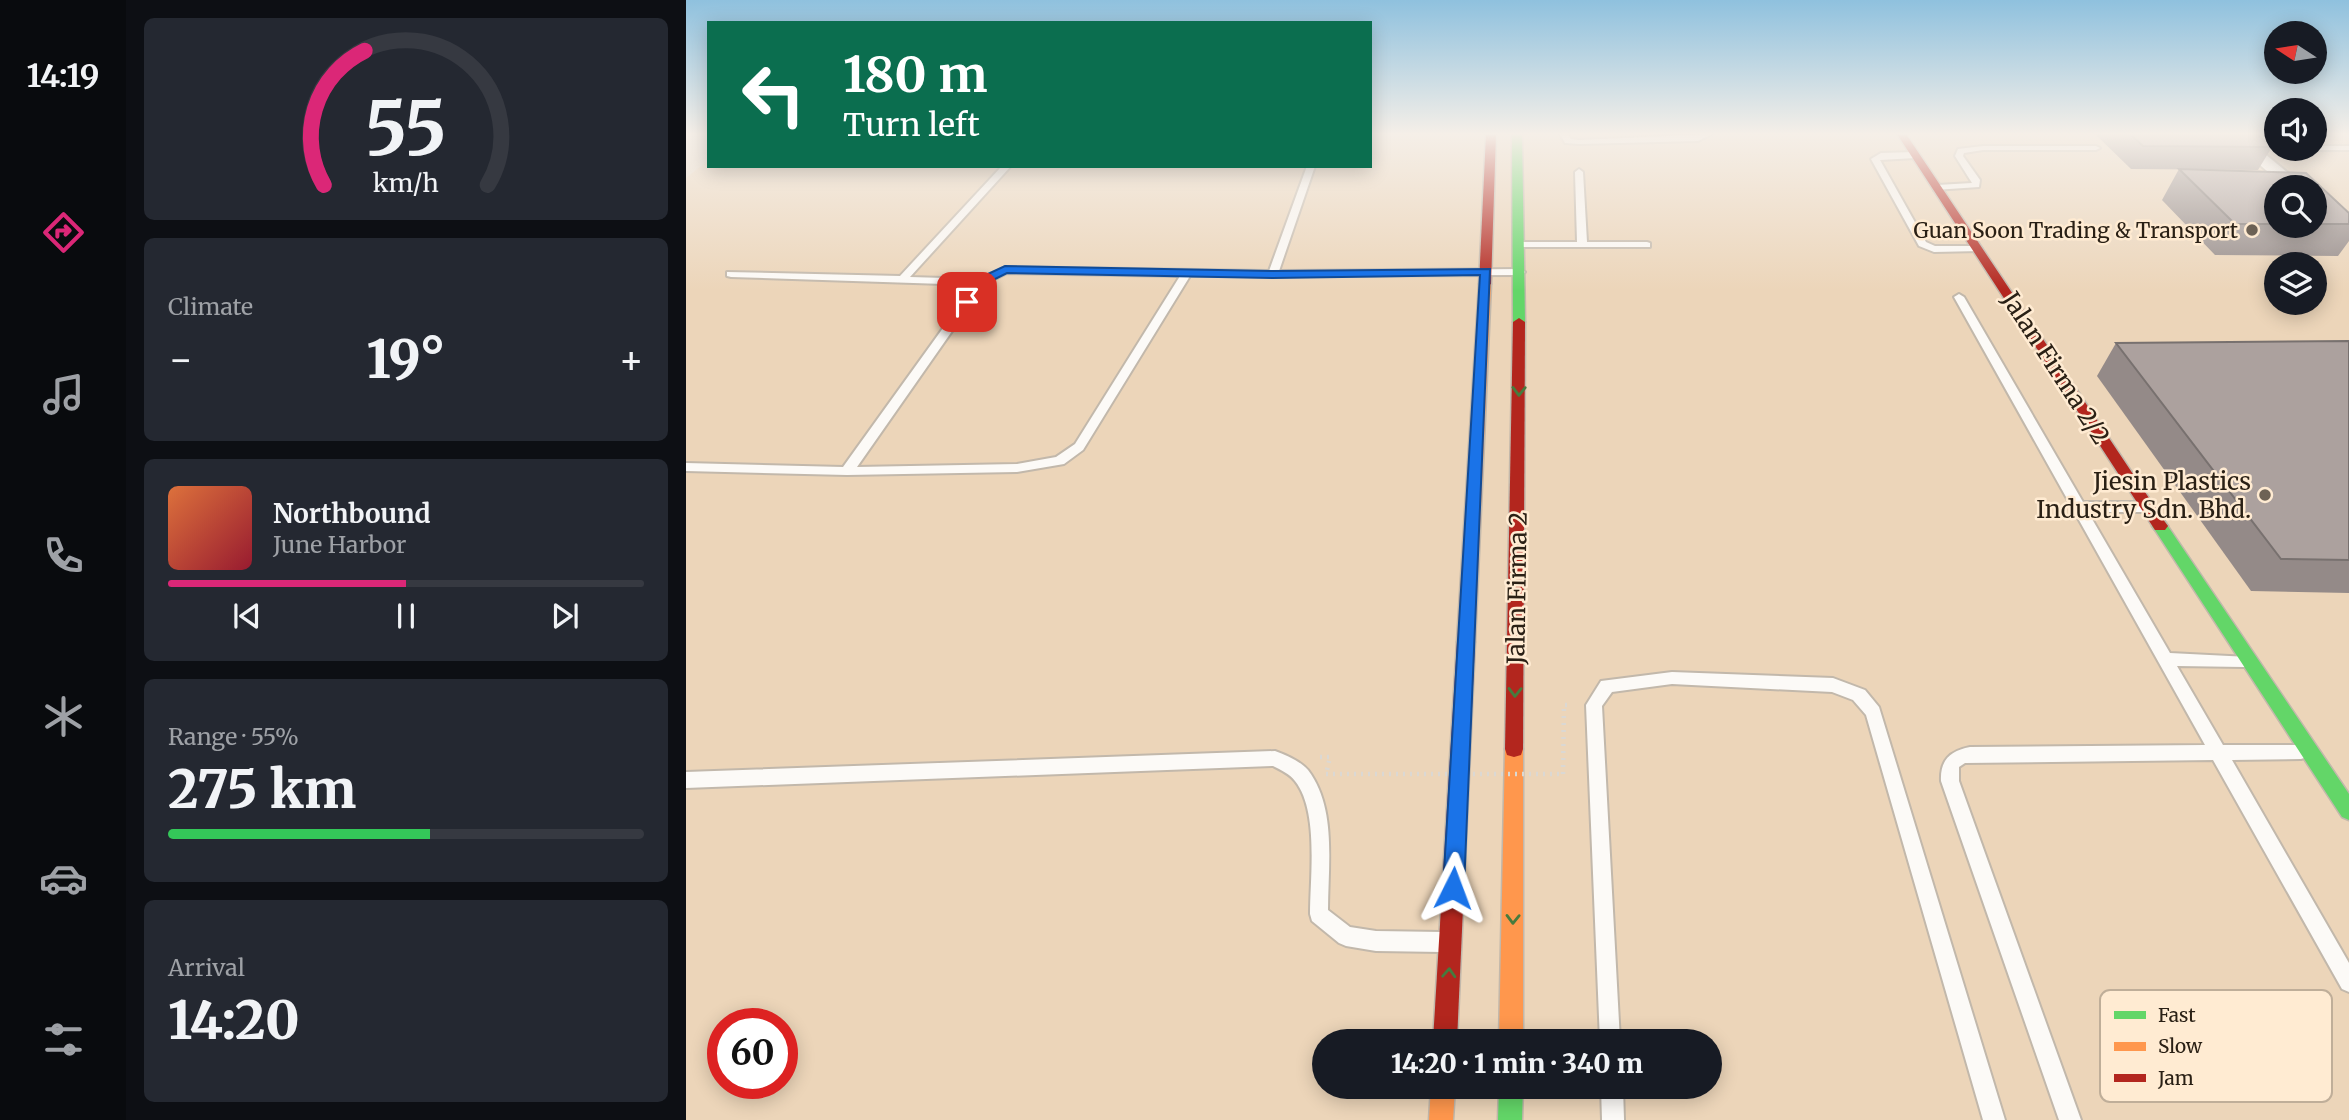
<!DOCTYPE html>
<html lang="en">
<head>
<meta charset="utf-8">
<style>
  :root { --surface:#171b24; --page:#242831; --text:#f1f3f6; --muted:#9ea1a6; --line:#363941; --accent:#db2777 }
  body { margin:0; font-family:Merriweather,serif; background:var(--page); color:var(--text); height:100vh; display:flex; flex-direction:column; font-size:26px; white-space:nowrap }
  * { box-sizing:border-box; margin:0 }
  p { font-size:23px; color:var(--muted) }
  .icon { flex:none; width:38px; height:38px; fill:none; stroke:currentColor; stroke-width:2; stroke-linecap:round; stroke-linejoin:round }
  .map { position:relative; flex:1; overflow:hidden }
  .details { display:flex; flex-direction:column; gap:18px; padding:18px; background:#0d0f14; width:560px }
  .details>* { flex:none }
  .top-card { position:absolute; left:21px; top:21px; width:665px; height:147px; border-radius:0px; box-shadow:0 4px 18px #0003; background:#0b6e4f; color:#fff; overflow:hidden }
  .needle { width:46px; rotate:282deg }
  .fabs { position:absolute; left:1578px; top:21px; display:grid; gap:14px }
  .fabs a { display:grid; place-items:center; width:63px; height:63px; border-radius:50%; background:var(--surface); box-shadow:0 4px 18px #0003; font-size:35px }
  .speed { position:absolute; left:21px; top:1008px; display:flex; gap:14px; font-size:35px; font-weight:700; text-align:center }
  .speed>* { display:grid; place-content:center; width:91px; height:91px; border-radius:50%; background:var(--surface); box-shadow:0 4px 18px #0003; line-height:1 }
  .speed .limit { border:10px solid #d22; background:#fff; color:#111 }
  .pin { position:absolute; display:grid; place-items:center; width:60px; height:60px; color:#fff; margin:-30px; border-radius:14px; box-shadow:0 4px 10px #0006 }
  .me { position:absolute; width:77px; margin:-38px; rotate:3deg; stroke-linejoin:round; filter:drop-shadow(0 0 5px #0008) }
  .turn { display:flex; align-items:center; gap:24px; height:147px; padding:0 21px; font-size:32px }
  .turn .icon { width:91px; height:91px; stroke-width:2.5 }
  .turn b { display:block; font-size:49px; line-height:60px }
  .big { font-size:52px; font-weight:800; line-height:1.1 }
  .details .card { flex:1; display:flex; flex-direction:column; justify-content:center; gap:10px; min-width:0; padding:0 24px; border-radius:10px; background:var(--page) }
  .details .dial { align-items:center; gap:0 }
  .dial svg { height:182px; overflow:visible; fill:none; stroke:var(--line); stroke-width:7; stroke-linecap:round; text-anchor:middle }
  .dial text { fill:var(--text); stroke:none }
  .song { display:flex; align-items:center; gap:21px }
  .cover { width:84px; height:84px; border-radius:10px; background:linear-gradient(135deg,hsl(20 70% 55%),hsl(350 70% 35%)) }
  .played { height:7px; border-radius:4px; background:linear-gradient(90deg,var(--accent) 50%,var(--line) 50%) }
  .keys { display:flex; justify-content:space-around; direction:ltr }
  .heat { display:flex; justify-content:space-between; align-items:center; font-size:38px; direction:ltr }
  .charge { height:10px; border-radius:5px; background:linear-gradient(90deg,#34c759 55%,var(--line) 0) }
  .trip { position:absolute; left:626px; top:1029px; width:410px; height:70px; border-radius:35px; background:var(--surface); box-shadow:0 4px 18px #0003; font-weight:800; line-height:70px; text-align:center }
  main { display:flex; flex:1; min-height:0 }
  .dock { display:flex; flex-direction:column; width:126px; justify-content:space-around; align-items:center; background:#090b0e; color:var(--muted) }
  .dock .icon { width:49px; height:49px }
  .dock .on { color:var(--accent) }
  .dock b { font-size:32px; color:var(--text) }
  .map>svg:first-child { display:block }
</style>
</head>
<body>
<main>
<nav class="dock">
<b>14:19</b>
<svg class="icon on" aria-label="directions" viewBox="0 0 24 24"><path d="M12 3l9 9-9 9-9-9zM9 14v-3h6M13 9l2 2-2 2"/></svg>
<svg class="icon" aria-label="music" viewBox="0 0 24 24"><path d="M9 18V5l10-2v13"/><circle cx="6" cy="18" r="3"/><circle cx="16" cy="16" r="3"/></svg>
<svg class="icon" aria-label="phone" viewBox="0 0 24 24"><path d="M5 4h4l2 5-3 2q2 4 5 5l2-3 5 2v4C11 20 4 13 5 4z"/></svg>
<svg class="icon" aria-label="climate" viewBox="0 0 24 24"><path d="M12 3v18M4 7l16 10M4 17L20 7"/></svg>
<svg class="icon" aria-label="car" viewBox="0 0 24 24"><path d="M5 17H2v-5l4-1 3-4h7l3 4 3 1v5h-3M9 17h6M6 11h13"/><circle cx="7" cy="17" r="2"/><circle cx="17" cy="17" r="2"/></svg>
<svg class="icon" aria-label="filters" viewBox="0 0 24 24"><path d="M4 7h16M4 17h16"/><circle cx="9" cy="7" r="2"/><circle cx="15" cy="17" r="2"/></svg>
</nav>
<section class="details">
<div class="card dial"><svg viewBox="0 0 100 80">
<path d="M14 69A42 42 0 1 1 86 69"/>
<path d="M14 69A42 42 0 0 1 32 10" stroke="#db2777"/>
<text x="50" y="56" font-size="32" font-weight="700">55</text>
<text x="50" y="72" font-size="11">km/h</text>
</svg></div>
<div class="card"><p>Climate</p>
<div class="heat"><a>−</a><b class="big">19°</b><a>+</a></div>
</div>
<div class="card">
<div class="song"><i class="cover"></i><div><b>Northbound</b><p>June Harbor</p></div></div>
<div class="played"></div>
<div class="keys"><svg class="icon" aria-label="previous" viewBox="0 0 24 24"><path d="M18 5L8 12l10 7zM5 5v14"/></svg><svg class="icon" aria-label="pause" viewBox="0 0 24 24"><path d="M8 5v14M16 5v14"/></svg><svg class="icon" aria-label="next" viewBox="0 0 24 24"><path d="M6 5l10 7-10 7zM19 5v14"/></svg></div>
</div>
<div class="card"><p>Range · 55%</p><b class="big">275 km</b><div class="charge"></div></div>
<div class="card"><p>Arrival</p><b class="big">14:20</b></div>
</section>
<div class="map">
<svg width="1663" height="1120" viewBox="0 0 1663 1120">
  <rect width="100%" height="100%" fill="#e9dccb"/>
  <path fill="#ecd5b9" fill-rule="evenodd" d="M684,134h907v15h38v-15h34v986h-1663v-942l23,-18v6h661zM1591,187h38v39h-38zM1591,264h38v39h-38zM37,1024h59v59h-59zM639,1041h385v46h-385z"/>
  <g fill="none" stroke-linecap="round" stroke-linejoin="round">
    <g stroke="#c2b8ab" stroke-width="4">
      <g id="lane">
        <path d="M874,134h8l3,5 8,1 133,-6 -14,7 -119,3 -14,-1z"/>
        <path d="M1297,146h113l4,2 -4,2h-113l-19,3 -1,3 17,24 -1,7 -45,3v-4l3,-1 35,-2 -17,-27 3,-7z"/>
        <path d="M1629,146h34v4h-37l3,-1z"/>
        <path d="M1195,153l34,-1 4,3 -4,3 -35,2 46,82 9,4h42l5,3 -2,2 -46,1 -15,-6 -48,-87z"/>
        <path d="M316,166h9l-101,111 69,2 26,-12 264,4 38,-105h8l-36,105 241,-2 5,3 -5,3 -330,1 -107,174 -19,14 -47,8 -170,3 -161,-4v-8l157,4 131,-182 -243,-8 -4,-1v-4l173,4zM321,273l173,3 -105,168 -19,13 -39,7 -160,3 128,-183z"/>
        <path d="M893,169l4,3 4,70h60l3,1v4h-133l-2,-2 5,-3h57l-2,-70z"/>
        <path d="M1273,294l5,3 119,205h62l7,5 -7,5h-57l82,141 79,4 3,4 -3,4 -5,2 -67,-1 46,79h78l6,2 2,5 -2,5 -6,2 -69,1 117,203v29l-7,-3 -129,-229 -248,3 -6,4v14l122,339h-22l-118,-339c-1,-21 9,-30 29,-34l235,-2 -251,-448z"/>
        <path d="M986,672l161,6 32,12 14,17 126,413h-22l-117,-405 -13,-15 -21,-8 -160,-8 -60,8 -10,14 18,335h-20l-14,-336 15,-24z"/>
        <path d="M589,751c11,4 25,10 33,19 29,38 20,96 20,140l22,17 26,4 66,1 7,3 3,7 -3,7 -7,3 -66,-1 -30,-5 -7,-3 -27,-22 -2,-7c0,-37 9,-103 -15,-133 -5,-7 -14,-11 -22,-15l-587,22v-16z"/>
        <path d="M915,1087h22l1,33h-22z"/>
      </g>
    </g>
    <g stroke="#c2b8ab" stroke-width="4">
      <path id="street" d="M1537,134h18l64,53h-19z"/>
    </g>
    <g stroke="#c2b8ab" stroke-width="3">
      <g id="fast">
        <path d="M826,134h10l3,188 -6,4 -6,-4z"/>
        <path d="M1474,521l5,1 184,272v26l-7,-3 -187,-287 -3,-4 3,-4z"/>
        <path d="M813,1087h24l-1,33h-24z"/>
      </g>
    </g>
    <g stroke="#c2b8ab" stroke-width="3">
      <g id="slow">
        <path d="M799,281l6,3 -16,358 -3,5 -6,2 -6,-2 -3,-5 22,-358z"/>
        <path d="M828,741l7,2 2,6v292h-24l6,-292 2,-6z"/>
        <path d="M745,1087h24l-2,33h-24z"/>
      </g>
    </g>
    <g stroke="#c2b8ab" stroke-width="3">
      <g id="jam">
        <path d="M800,134h10l-5,150 -6,3 -6,-3z"/>
        <path d="M1211,134h9l259,388 3,4 -3,4h-10z"/>
        <path d="M833,318l6,4 -2,427 -2,6 -7,2 -7,-2 -2,-6 8,-427z"/>
        <path d="M780,635l6,2 3,5 -18,399h-24l24,-399 3,-5z"/>
      </g>
    </g>
    <g stroke="#dbd8d3" stroke-width="4.5" stroke-dasharray="2 5" stroke-linecap="butt">
      <path d="M634,757h10l-3,13"/>
      <path d="M877,774l1,-69h8"/>
    </g>
    <use href="#lane" fill="#fcfaf7" fill-rule="evenodd"/>
    <use href="#street" fill="#fcfaf7" fill-rule="evenodd"/>
    <use href="#fast" fill="#63d668" fill-rule="evenodd"/>
    <use href="#slow" fill="#ff974d" fill-rule="evenodd"/>
    <use href="#jam" fill="#b3261e" fill-rule="evenodd"/>
    <path stroke="#dbd8d3" stroke-width="4.5" stroke-dasharray="2 5" stroke-linecap="butt" d="M640,774h237"/>
  </g>
  <g fill="#948a88" fill-rule="evenodd">
    <path d="M1409,134h161l16,13 -14,23 -127,-1z"/>
    <path d="M1493,169l127,4 43,40v28l-11,15 -123,-1 -53,-55zM1591,187h38v39h-38z"/>
    <path d="M1663,341v252l-98,-2 -154,-215 19,-33z"/>
  </g>
  <g fill="#aca19e" stroke="#78716f" stroke-width="2">
    <path d="M1444,134h126l16,13 -129,-1z"/>
    <path d="M1493,169l127,4 43,40v11h-34v-37h-38v37h-42z"/>
    <path d="M1663,341v219l-68,-1 -165,-216z"/>
  </g>
  <defs><path id="oneway-chevron" d="M-2-3.5L2.5 0L-2 3.5" fill="none" stroke-width="1.6" stroke-linecap="round" stroke-linejoin="round" transform="scale(1.75)"/></defs>
  <g stroke="#467b3e">
    <use href="#oneway-chevron" transform="translate(833 391) rotate(91)"/>
    <use href="#oneway-chevron" transform="translate(829 692) rotate(91)"/>
    <use href="#oneway-chevron" transform="translate(827 919) rotate(91)"/>
    <use href="#oneway-chevron" transform="translate(763 973) rotate(-87)"/>
  </g>
  <linearGradient id="sky" x2="0" y2="1"><stop stop-color="#8fc1de"/><stop offset="0.46" stop-color="#f5efe8"/><stop offset="1" stop-color="#f5efe8" stop-opacity="0"/></linearGradient>
  <rect width="1663" height="291" fill="url(#sky)"/>
  <path fill="#1a73e8" stroke="#114b97" stroke-width="2" d="M319,266l268,5 217,-2 -26,619 -3,7 -8,3 -7,-3 -3,-7 37,-613 -207,3 -266,-5 -22,11 -14,21h-9l-1,-3 16,-23z"/>
  <g fill="#6d6255" stroke="#ffebd2" stroke-width="2.5">
    <circle cx="1566" cy="230" r="7"/>
    <circle cx="1579" cy="495" r="7"/>
  </g>
  <g text-anchor="middle" dominant-baseline="central" stroke-width="5" stroke-linejoin="round" paint-order="stroke">
    <g font-size="21" fill="#2a2015" stroke="#ffebd2" text-anchor="end">
      <text x="1552" y="230">Guan Soon Trading &amp; Transport</text>
    </g>
    <g font-size="24" fill="#2a2015" stroke="#ffebd2">
      <text transform="translate(1370 368) rotate(57)">Jalan Firma 2/2</text>
      <text transform="translate(831 588) rotate(-89)">Jalan Firma 2</text>
    </g>
    <g font-size="24" fill="#2a2015" stroke="#ffebd2" text-anchor="end">
      <text x="1565" y="481">Jiesin Plastics<tspan x="1565" dy="28">Industry Sdn. Bhd.</tspan></text>
    </g>
  </g>
  <rect x="1414" y="990" width="232" height="112" rx="10" fill="#ffebd2" stroke="#bfae99" stroke-width="2"/>
  <rect x="1428" y="1011" width="32" height="8" fill="#63d668"/>
  <rect x="1428" y="1042" width="32" height="9" fill="#ff974d"/>
  <rect x="1428" y="1074" width="32" height="8" fill="#b3261e"/>
  <g font-size="19" fill="#2a2015">
    <text x="1472" y="1022">Fast</text>
    <text x="1472" y="1053">Slow</text>
    <text x="1472" y="1085">Jam</text>
  </g>
</svg>
<div class="fabs">
<a><svg class="needle" viewBox="-14 -14 28 28"><path d="M0-13l5 13h-10z" fill="#e53935"/><path d="M0 13l5-13h-10z" fill="#9ea1a6"/></svg></a>
<a><svg class="icon" aria-label="sound" viewBox="0 0 24 24"><path d="M4 9h4l5-4v14l-5-4H4zM17 9q2 3 0 6"/></svg></a>
<a><svg class="icon" aria-label="search" viewBox="0 0 24 24"><circle cx="10" cy="10" r="6"/><path d="M15 15l6 6"/></svg></a>
<a><svg class="icon" aria-label="layers" viewBox="0 0 24 24"><path d="M12 4l9 5-9 5-9-5zM3 14l9 5 9-5"/></svg></a>
</div>
<div class="speed"><div class="limit">60</div></div>
<div class="pin" style="left:281px;top:302px;background:#d93025"><svg class="icon" aria-label="arrive" viewBox="0 0 24 24"><path d="M6 21V4h12l-3 4 3 4H6"/></svg></div>
<svg class="me" style="left:767px;top:888px" viewBox="-20 -20 40 40"><path d="M0-17L14 15 0 8-14 15z" fill="#1a73e8" stroke="#fff" stroke-width="4"/></svg>
<div class="trip">14:20 · 1 min · 340 m</div>
<div class="top-card">
<div class="turn"><svg class="icon" aria-label="left" viewBox="0 0 24 24"><path d="M17 20v-9H6M10 6l-5 5 5 5"/></svg><div><b>180 m</b>Turn left</div></div>
</div>
</div>
</main>
</body>
</html>
